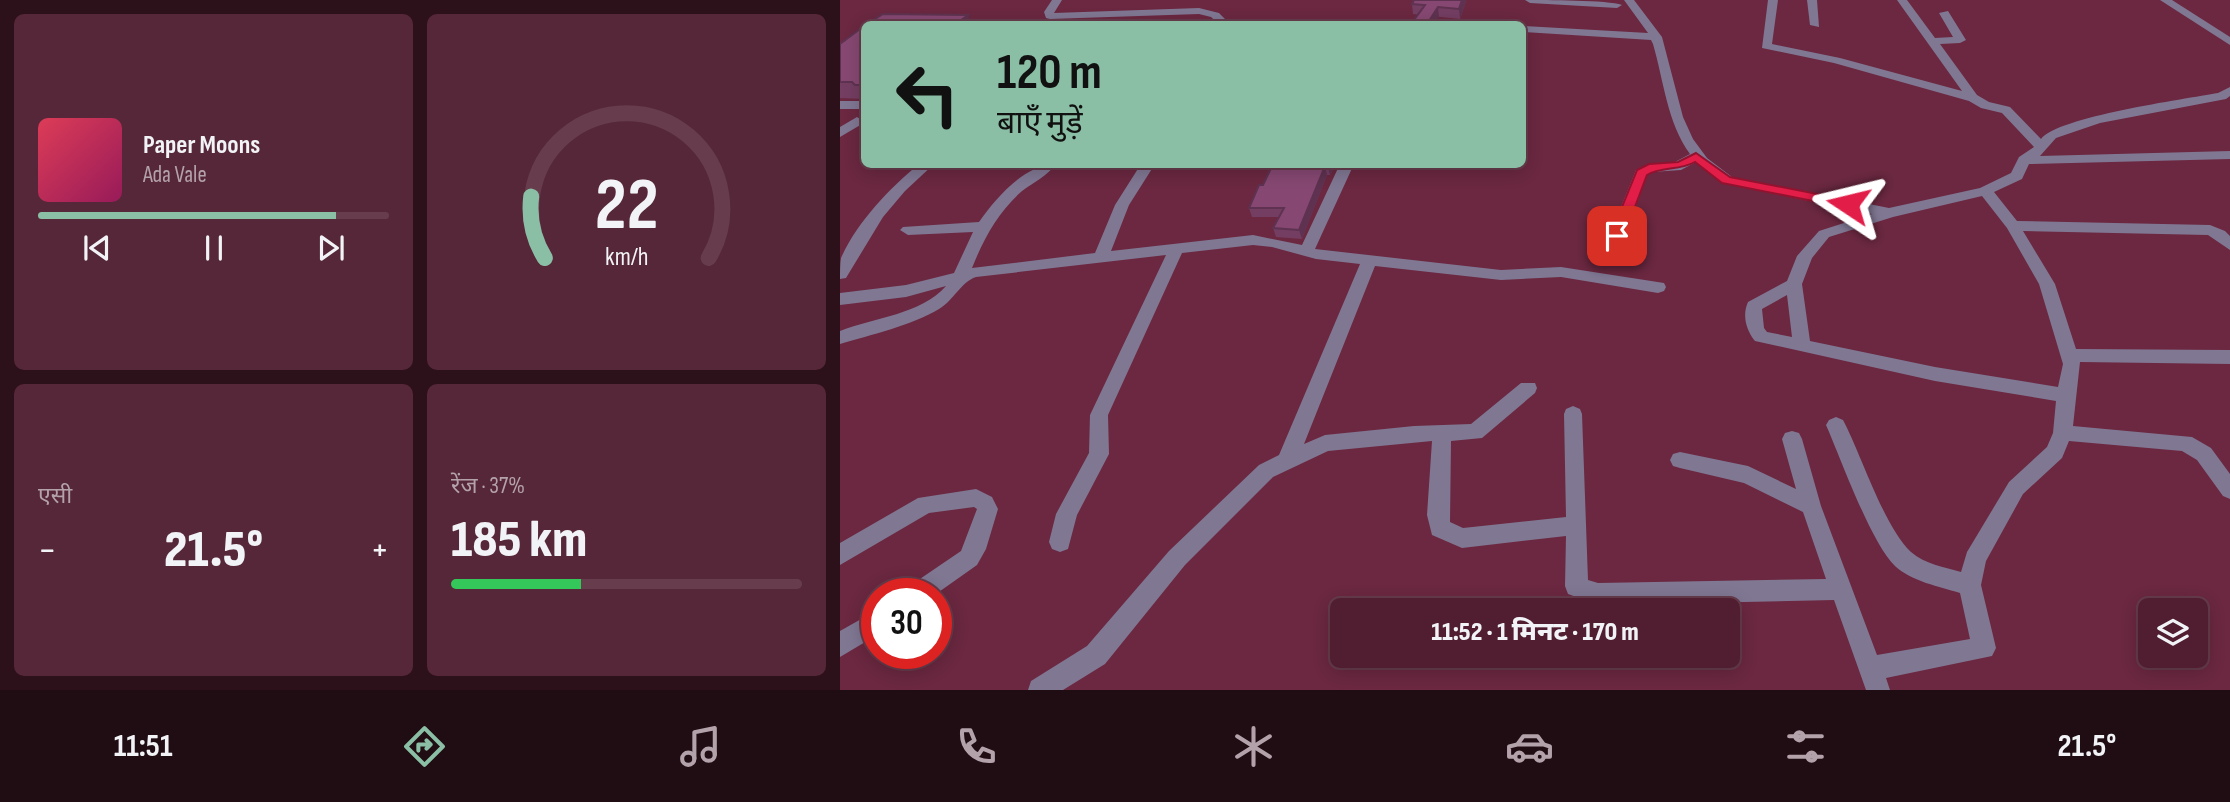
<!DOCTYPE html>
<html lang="hi">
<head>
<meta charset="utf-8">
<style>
  :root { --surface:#501e30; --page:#562738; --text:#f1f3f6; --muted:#b4a2ab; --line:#673c4c; --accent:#8abfa5 }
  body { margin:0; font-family:"Sofia Sans Condensed","Noto Sans Devanagari",sans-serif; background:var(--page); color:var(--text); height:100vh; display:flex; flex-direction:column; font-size:26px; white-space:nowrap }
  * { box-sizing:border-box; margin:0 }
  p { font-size:23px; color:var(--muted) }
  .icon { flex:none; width:38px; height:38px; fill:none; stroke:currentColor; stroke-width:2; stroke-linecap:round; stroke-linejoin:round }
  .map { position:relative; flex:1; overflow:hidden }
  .drawer { display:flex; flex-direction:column; gap:14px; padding:14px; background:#2c101a; width:840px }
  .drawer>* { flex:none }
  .guide { position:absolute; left:21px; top:21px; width:665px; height:147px; border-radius:10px; box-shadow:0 4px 18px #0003,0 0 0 2px var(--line); background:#8abfa5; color:#111; overflow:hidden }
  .buttons { position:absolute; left:1298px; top:598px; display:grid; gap:14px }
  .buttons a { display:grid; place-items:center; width:70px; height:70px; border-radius:10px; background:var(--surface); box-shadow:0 4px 18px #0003,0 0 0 2px var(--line); font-size:35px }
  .speed { position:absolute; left:21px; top:578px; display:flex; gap:14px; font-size:35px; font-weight:700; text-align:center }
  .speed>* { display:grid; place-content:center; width:91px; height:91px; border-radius:50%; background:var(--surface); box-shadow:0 4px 18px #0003,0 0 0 2px var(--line); line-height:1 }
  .speed .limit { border:10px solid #d22; background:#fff; color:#111 }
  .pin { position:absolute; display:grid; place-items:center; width:60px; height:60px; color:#fff; margin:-30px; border-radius:14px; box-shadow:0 4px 10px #0006 }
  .me { position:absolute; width:77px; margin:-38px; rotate:280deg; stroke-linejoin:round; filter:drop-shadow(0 0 5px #0008) }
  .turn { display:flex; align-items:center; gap:24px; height:147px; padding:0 21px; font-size:32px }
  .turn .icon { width:91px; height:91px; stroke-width:2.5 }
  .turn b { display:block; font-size:49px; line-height:60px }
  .big { font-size:52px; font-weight:800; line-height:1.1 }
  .drawer .tile { flex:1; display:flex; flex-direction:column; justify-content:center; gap:10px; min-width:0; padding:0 24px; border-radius:10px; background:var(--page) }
  .drawer .dial { align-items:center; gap:0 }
  .dial svg { height:182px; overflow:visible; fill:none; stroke:var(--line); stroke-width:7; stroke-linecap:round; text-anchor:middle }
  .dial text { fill:var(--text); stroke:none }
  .song { display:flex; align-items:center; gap:21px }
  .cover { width:84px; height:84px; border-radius:10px; background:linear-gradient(135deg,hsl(350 70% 55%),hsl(330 70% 35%)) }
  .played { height:7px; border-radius:4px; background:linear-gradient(90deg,var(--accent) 85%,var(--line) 85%) }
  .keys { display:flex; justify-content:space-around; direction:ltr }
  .heat { display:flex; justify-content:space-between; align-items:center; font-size:38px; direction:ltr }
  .charge { height:10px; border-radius:5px; background:linear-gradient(90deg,#34c759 37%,var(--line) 0) }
  .drawer .tiles { flex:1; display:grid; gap:14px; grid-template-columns:repeat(2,1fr) }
  .trip { position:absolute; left:490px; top:598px; width:410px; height:70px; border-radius:10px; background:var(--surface); box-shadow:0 4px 18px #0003,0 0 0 2px var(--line); font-weight:800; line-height:70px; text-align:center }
  .tab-bar { display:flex; height:112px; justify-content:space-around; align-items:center; background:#200c13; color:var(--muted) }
  .tab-bar .icon { width:49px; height:49px }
  .tab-bar .current { color:var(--accent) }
  .tab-bar b { font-size:32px; color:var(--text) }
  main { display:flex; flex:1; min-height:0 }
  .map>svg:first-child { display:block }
</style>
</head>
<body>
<main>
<section class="drawer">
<div class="tiles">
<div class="tile">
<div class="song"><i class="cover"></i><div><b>Paper Moons</b><p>Ada Vale</p></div></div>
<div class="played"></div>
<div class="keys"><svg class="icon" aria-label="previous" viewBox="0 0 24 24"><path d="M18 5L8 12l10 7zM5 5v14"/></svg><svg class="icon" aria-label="pause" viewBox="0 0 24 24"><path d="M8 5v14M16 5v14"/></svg><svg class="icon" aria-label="next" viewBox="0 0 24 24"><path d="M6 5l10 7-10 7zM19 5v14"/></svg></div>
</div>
<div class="tile dial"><svg viewBox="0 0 100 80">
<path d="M14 69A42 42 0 1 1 86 69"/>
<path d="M14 69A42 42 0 0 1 8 42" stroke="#8abfa5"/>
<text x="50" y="56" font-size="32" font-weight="700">22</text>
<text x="50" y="72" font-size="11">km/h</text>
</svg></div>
<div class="tile"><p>एसी</p>
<div class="heat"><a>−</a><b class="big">21.5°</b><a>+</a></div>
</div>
<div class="tile"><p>रेंज · 37%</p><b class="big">185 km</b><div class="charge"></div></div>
</div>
</section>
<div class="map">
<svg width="1390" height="690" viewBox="0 0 1390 690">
  <rect width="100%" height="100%" fill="#6b2840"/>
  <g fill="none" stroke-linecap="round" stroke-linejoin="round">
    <g fill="#807793" fill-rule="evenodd">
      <path d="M212,0h10l-8,13 145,-5 20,5 11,11h-11l-8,-7 -12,-3 -149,5 -4,-1 -2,-6z"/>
      <path d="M685,0c20,0 83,0 97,5l-5,3 -87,-5z"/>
      <path d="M784,0h10l28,37 21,80 10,22 14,19 25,19 157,31 91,-20 31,-15 8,-16 15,-10 -32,-34 -21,-5 -12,-7 -135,-38 -72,-15 6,-48h10l-6,44 68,14 122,33 -65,-91h10l28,38 18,-1 -14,-24 9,-2 18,29 -6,3 -20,1 37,51 12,7 21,5 31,32c16,-22 144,-40 177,-46l12,-6v9l-4,3 -126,24 -44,15 -16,18 190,-5v8l-201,5 -7,15 -28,13 23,29 193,4 15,6 5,5v14l-22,-15 -185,-4 32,53 21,65 154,1v14l-150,-2 -7,64 119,11 19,11 19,26v25l-7,-3 -26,-36 -15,-9 -113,-10 -7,17 -39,36 -37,67 -5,24 15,63 -4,8 -106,22 4,12h-24l-32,-90 -236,5 -30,-11 -3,-8 1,-50 -104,12 -30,-13 -5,-20 5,-74 -104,10 -55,26 -88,88 -80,99 -42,26h-35l3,-9 56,-35 82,-95 90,-86 20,-10 81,-191 -44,-5 -44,-12 -19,-2 -71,8 -74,162 1,39 -32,61 -9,34 -8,3 -8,-3 -3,-7 7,-28 33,-61 1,-38 76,-160 -190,22c-15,5 -22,23 -37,32 -27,16 -68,26 -99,35v-13c35,-14 80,-16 106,-45l-40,11 -66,8v-12l66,-8 48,-12 19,-41 -65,3 -8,-5 3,-3 76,-5c17,-24 46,-58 77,-58 -9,12 -22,18 -34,27 -24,21 -38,47 -50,77l123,-15 20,-48 26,-41h14l-26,41 -18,46 142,-16 49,10 38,-81h14l-39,85 186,21 60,-3 103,16 2,4 -2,4 -6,2 -97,-16 -60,3 -126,-14 -71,178 21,-9 89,-9 57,-2 50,-41h14l2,5 -2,5 -53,45 -31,3 -1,81 13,6 103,-11 -2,-103 2,-5 7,-3 7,3 2,5 6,166 10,3 228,-4 -23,-67 -59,-29 -64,-15 -7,-2 -3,-6 3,-6 7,-2 68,14 48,23 -14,-50 3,-6 7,-2 7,2 3,6 19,67 56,149 93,-16 -10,-46c-20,-6 -49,-12 -65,-27 -24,-23 -54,-107 -69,-141l3,-5 7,-3 7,3c18,34 41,107 68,132 13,12 34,15 50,20l6,-20 42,-70 38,-35 6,-14 3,-32 -121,-20 -180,-40c-9,-11 -13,-26 -7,-39l39,-21 10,-25 22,-25 53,-17 -150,-31 -26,-21 -15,8 -29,2 -5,3 -22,61 -3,3h-10l-3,-3 27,-66 13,-6 24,-1 17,-9c-23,-32 -26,-72 -37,-110l-2,-4 -129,-8v-6l126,7zM1142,196l25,32 32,56 24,80 -5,23 -123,-20 -125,-26 -8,-57 10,-26 17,-21 64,-20zM947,295l5,42 -25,-5 -3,-4 -2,-19z"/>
      <path d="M967,0h10l2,27 -9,-2z"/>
      <path d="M1320,0h12l58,37v8z"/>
      <rect x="0" y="101" width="24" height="8"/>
      <path d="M17,117l6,4 -1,3 -22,13v-10z"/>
      <path d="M79,164h15l-29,27 -22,26 -37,61 -6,1c0,-7 0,-15 1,-21 16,-36 48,-69 78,-94z"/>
      <path d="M136,489l16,8 6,12 -12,40 -9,16 -41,29 -28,-1 3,-8 50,-34 16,-42 -3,-2 -45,6 -89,52v-22l78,-45z"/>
      <path d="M37,610v25l-37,22v-26z"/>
    </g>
  </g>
  <g fill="#733e62">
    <path d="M574,0h52v1l-6,18 -47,-5 -1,-10z"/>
    <path d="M24,26v73l-24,-1v-54z"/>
    <path d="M433,164h63l-6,11h-3l-25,64 -26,-2 -3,-9 6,-11h-27l-3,-9 14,-23z"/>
  </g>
  <g fill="#5e3250">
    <path d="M622,0h4v1l-6,18 -1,-10z"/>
    <path d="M598,7l1,10 -4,7h-8z"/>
    <path d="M128,15l4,9h-16z"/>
    <path d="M489,164h7l-6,11 -2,-8z"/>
    <path d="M485,166l2,9 -25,64 -3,-9z"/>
  </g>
  <g fill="#864872" stroke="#5e3250" stroke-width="2">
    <path d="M574,0h48l-3,9 -21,-2 -11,17h-16l14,-19 -13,-1z"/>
    <path d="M43,14l85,1 -12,9h-89z"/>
    <path d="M24,26v59h-9l-3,-3h-12v-38z"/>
    <path d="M433,164h56l-1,3 -3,-1 -26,64 -26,-2 11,-20h-35l10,-23h4z"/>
  </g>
  <path fill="#e11d48" stroke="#92132f" stroke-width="2" d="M856,153l34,24 118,23 6,4 -6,4 -126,-25 -27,-21c-16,9 -34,4 -48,13l-23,61 -2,3h-10l-2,-3 27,-66 12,-6 29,-2z"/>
</svg>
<div class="buttons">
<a><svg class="icon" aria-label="layers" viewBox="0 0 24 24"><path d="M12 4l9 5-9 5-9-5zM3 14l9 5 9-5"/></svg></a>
</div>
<div class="speed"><div class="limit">30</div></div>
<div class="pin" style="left:777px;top:236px;background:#d93025"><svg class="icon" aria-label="arrive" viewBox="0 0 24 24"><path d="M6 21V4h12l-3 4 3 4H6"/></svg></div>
<svg class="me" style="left:1008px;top:204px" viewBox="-20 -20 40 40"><path d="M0-17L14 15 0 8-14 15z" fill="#e11d48" stroke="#fff" stroke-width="4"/></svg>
<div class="trip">11:52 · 1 मिनट · 170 m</div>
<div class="guide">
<div class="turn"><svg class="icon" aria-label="left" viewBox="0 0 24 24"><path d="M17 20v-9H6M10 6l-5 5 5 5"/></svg><div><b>120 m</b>बाएँ मुड़ें</div></div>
</div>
</div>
</main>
<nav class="tab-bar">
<b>11:51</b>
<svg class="icon current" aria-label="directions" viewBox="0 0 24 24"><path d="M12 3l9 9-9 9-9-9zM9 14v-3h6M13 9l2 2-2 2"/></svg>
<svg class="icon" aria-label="music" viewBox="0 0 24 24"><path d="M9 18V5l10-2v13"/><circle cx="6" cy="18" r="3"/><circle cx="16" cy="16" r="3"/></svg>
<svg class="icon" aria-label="phone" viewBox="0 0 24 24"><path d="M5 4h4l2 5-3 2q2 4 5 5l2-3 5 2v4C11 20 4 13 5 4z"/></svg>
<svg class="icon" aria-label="climate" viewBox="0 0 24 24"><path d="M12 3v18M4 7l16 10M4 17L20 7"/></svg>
<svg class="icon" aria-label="car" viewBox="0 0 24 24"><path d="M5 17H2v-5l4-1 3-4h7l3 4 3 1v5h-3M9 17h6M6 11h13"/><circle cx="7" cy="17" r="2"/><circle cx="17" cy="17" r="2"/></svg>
<svg class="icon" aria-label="filters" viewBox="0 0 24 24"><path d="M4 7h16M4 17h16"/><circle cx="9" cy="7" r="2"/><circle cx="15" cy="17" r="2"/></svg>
<b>21.5°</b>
</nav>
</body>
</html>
